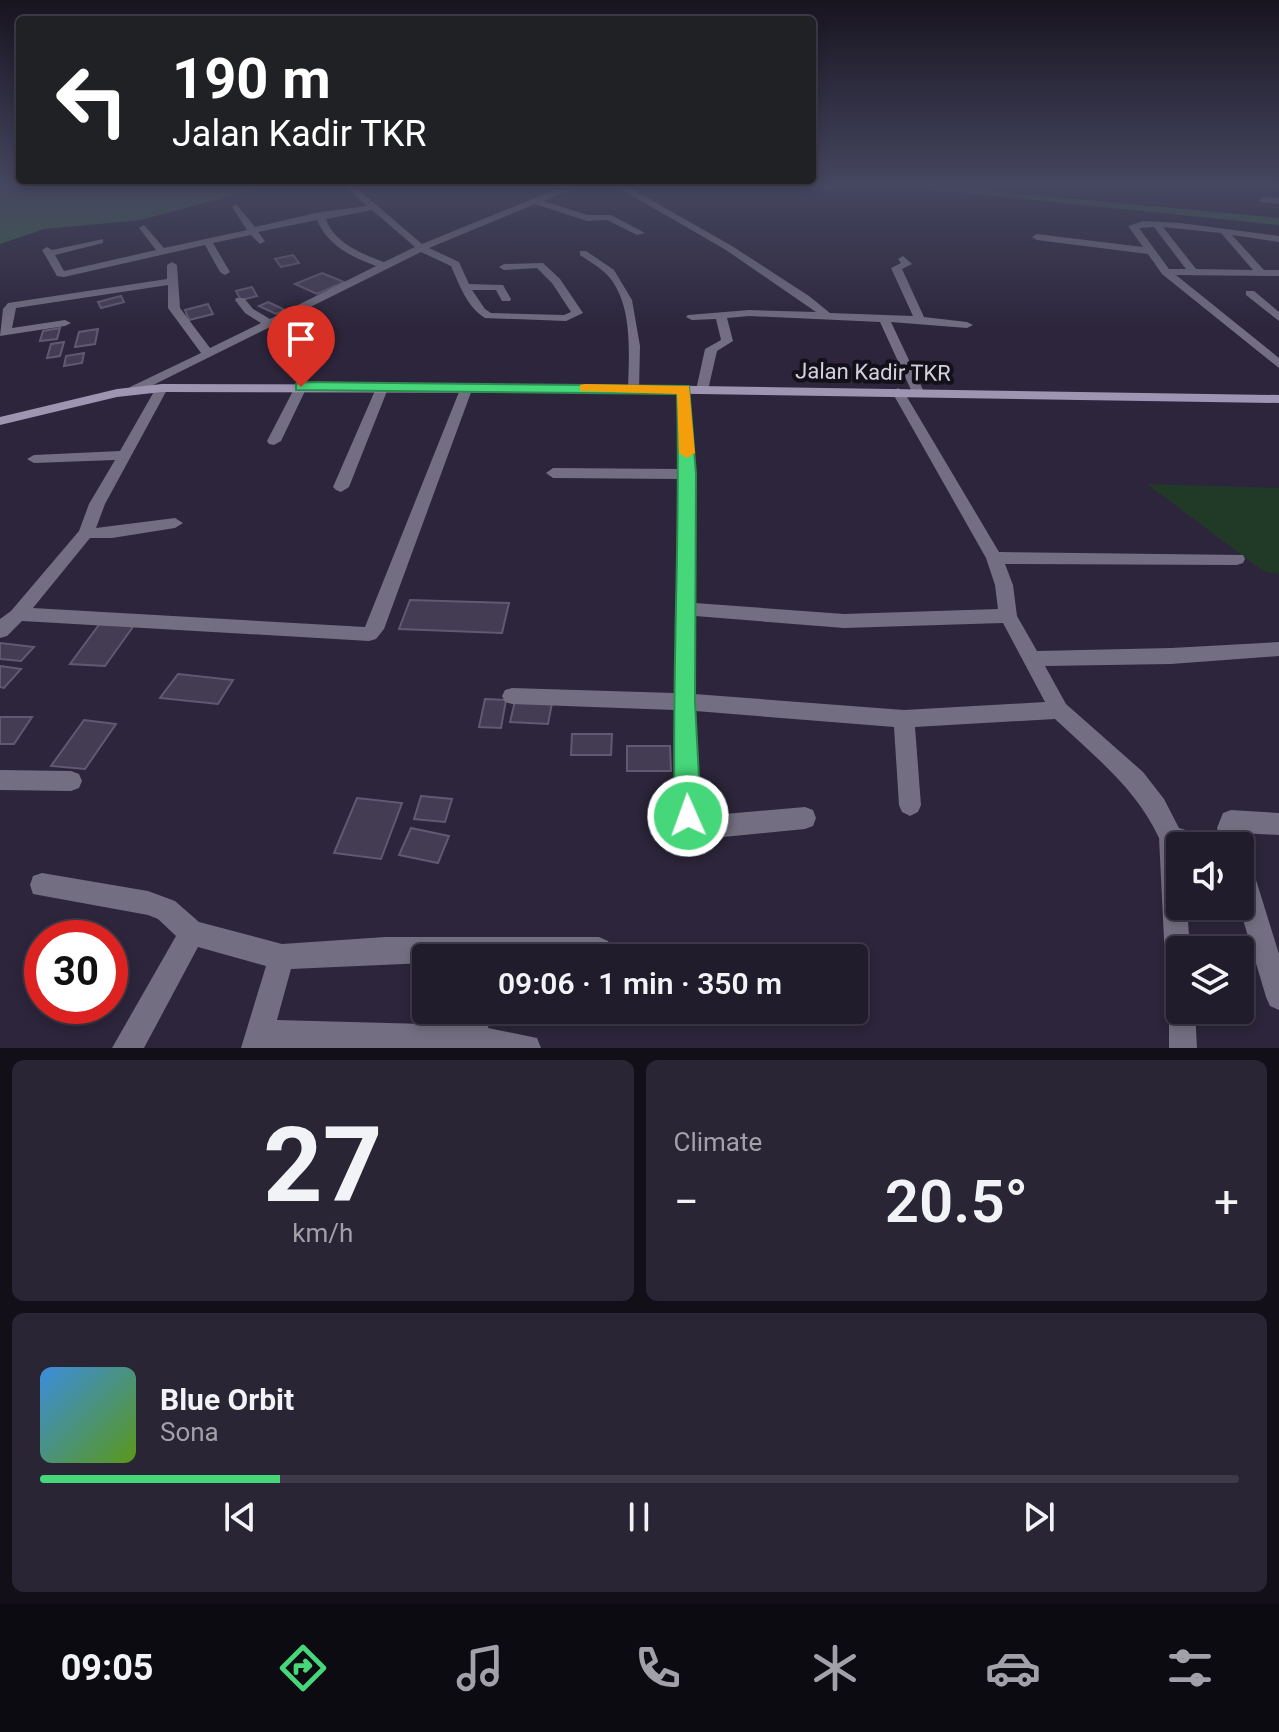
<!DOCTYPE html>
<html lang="en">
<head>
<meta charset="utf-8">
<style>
  :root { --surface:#211c2c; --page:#292534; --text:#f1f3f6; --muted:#a2a1a9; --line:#3e3a48; --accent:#45d77a }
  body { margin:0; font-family:Roboto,sans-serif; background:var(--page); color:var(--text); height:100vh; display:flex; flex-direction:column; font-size:30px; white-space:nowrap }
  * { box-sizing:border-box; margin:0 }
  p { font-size:26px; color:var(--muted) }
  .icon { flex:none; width:44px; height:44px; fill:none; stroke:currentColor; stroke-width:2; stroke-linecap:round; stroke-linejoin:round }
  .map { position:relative; height:1048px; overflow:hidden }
  .side { display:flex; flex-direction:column; gap:12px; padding:12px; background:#120f18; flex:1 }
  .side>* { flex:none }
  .top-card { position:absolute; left:16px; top:16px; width:800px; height:168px; border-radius:8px; box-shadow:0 4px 12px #0003,0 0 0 2px var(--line); background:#202124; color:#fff; overflow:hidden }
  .tools { position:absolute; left:1166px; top:832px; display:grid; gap:16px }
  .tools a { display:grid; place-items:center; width:88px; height:88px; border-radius:8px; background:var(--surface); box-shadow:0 4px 12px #0003,0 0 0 2px var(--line); font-size:40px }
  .speed { position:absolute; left:24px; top:920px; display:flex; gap:16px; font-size:40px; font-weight:700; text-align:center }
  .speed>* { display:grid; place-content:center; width:104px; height:104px; border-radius:50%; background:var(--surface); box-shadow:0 4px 12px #0003,0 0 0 2px var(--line); line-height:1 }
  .speed .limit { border:12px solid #d22; background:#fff; color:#111 }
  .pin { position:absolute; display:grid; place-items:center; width:68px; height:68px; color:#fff; margin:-82px -34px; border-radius:50% 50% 50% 0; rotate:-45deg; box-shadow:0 0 8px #0007 }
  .pin .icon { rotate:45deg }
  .me { position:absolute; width:88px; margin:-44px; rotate:358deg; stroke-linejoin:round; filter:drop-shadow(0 0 6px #0008) }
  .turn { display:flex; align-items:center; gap:28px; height:168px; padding:0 24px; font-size:36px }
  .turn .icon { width:104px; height:104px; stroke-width:2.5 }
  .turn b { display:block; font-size:56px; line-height:68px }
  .big { font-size:60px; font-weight:600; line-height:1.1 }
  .side .card { flex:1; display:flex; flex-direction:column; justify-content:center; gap:12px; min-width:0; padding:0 28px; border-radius:12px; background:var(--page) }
  .side .dial { align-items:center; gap:0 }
  .dial b { font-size:104px; line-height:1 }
  .song { display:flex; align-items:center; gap:24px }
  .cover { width:96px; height:96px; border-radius:12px; background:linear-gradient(135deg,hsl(210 70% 55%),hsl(90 70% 35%)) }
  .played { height:8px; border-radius:4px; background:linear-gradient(90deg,var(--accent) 20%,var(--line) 20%) }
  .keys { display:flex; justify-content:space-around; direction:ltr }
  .heat { display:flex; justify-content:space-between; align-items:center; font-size:44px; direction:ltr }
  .side .tiles { flex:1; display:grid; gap:12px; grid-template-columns:1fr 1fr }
  .card:last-child { grid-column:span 2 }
  .trip { position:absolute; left:412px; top:944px; width:456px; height:80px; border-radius:8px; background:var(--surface); box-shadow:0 4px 12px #0003,0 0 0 2px var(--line); font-weight:600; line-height:80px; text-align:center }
  .dock { display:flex; height:128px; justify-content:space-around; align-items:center; background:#0d0b12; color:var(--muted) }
  .dock .icon { width:56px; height:56px }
  .dock .selected { color:var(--accent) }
  .dock b { font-size:36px; color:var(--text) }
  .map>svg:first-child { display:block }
</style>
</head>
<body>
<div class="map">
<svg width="1279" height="1048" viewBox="0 0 1279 1048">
  <rect width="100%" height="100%" fill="#2c253b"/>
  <path fill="#213a27" d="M1147,484l132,4v86l-16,-3z"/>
  <g fill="#3b6245">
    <path d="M0,184h274l-133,36 -97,9 -44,15z"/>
    <path d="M877,184h37l365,34v7z"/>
  </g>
  <g fill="#433c53" stroke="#605972" stroke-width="2">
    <path d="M293,255l6,8 -18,4 -6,-8z"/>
    <path d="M322,273l22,9 -27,12 -22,-10z"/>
    <path d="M252,287l5,9 -16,4 -5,-9z"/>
    <path d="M121,296l3,6 -23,6 -3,-6z"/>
    <path d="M268,302l17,8 -9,4 -17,-8z"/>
    <path d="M208,304l5,10 -24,6 -4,-10z"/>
    <path d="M60,328l-3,11 -17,2 3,-10z"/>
    <path d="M98,329l-3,15 -20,3 4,-15z"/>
    <path d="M64,342l-4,14 -13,2 4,-14z"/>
    <path d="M84,353l-2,10 -18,3 2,-10z"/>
    <path d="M410,600l99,3 -7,30 -103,-4z"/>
    <path d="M101,622l34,2 -30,42 -35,-2z"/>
    <path d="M0,643l34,4 -13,14 -21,-2z"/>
    <path d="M0,666l21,3 -17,19 -4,-1z"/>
    <path d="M178,674l55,6 -15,24 -58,-6z"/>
    <path d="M485,699l21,1 -5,28 -22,-1z"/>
    <path d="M515,701l37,2 -4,21 -38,-2z"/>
    <path d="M32,717l-18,27h-14v-27z"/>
    <path d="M84,720l32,4 -31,45 -34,-3z"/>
    <path d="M572,734h40l-1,21h-40z"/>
    <path d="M627,746h43l1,25h-44z"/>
    <path d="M421,796l31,3 -7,23 -31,-3z"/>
    <path d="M357,798l45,5 -21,56 -47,-6z"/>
    <path d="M411,828l38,8 -11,27 -39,-8z"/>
  </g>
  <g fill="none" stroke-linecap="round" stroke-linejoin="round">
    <g fill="#736e81" fill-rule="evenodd">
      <path d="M343,184h9l70,60 147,-60h13l-39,17 45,14h23l34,18 -8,2 -30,-15 -20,1 -52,-17 -106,44 30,14 10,22 34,1 8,14 -1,2h-8l-6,-11h-24l13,19 6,4 73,2 7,-3 -19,-29 -15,-15 -33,2 -5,-3 5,-3 39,-1 17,16 23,34 -17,8 -81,-3c-18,-11 -26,-34 -34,-52l-30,-14 -286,142 -6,-4 1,-3 71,-34 -33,-45v-23l-152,23 -4,20 53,-8 6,3 -6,3 -65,10 3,-27 5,-6 159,-24v-14l5,-3 5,3 3,43 30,40 51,-25 -16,-10 -10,-13 1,-2h8l9,11 17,10 106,-53c-24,-9 -48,-20 -59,-46l-59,12 7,9 -5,3 -9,-9 -38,8 17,29 -5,3 -5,-3 -15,-27 -141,32 -7,-1 -15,-26 5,-3 5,3 51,-11v4l-48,12 9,16 92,-21 -17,-22 5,-3 20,23 83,-18 -15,-23 4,-3 19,23 65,-15 47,-6zM372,210l43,37 -31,15c-22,-8 -50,-19 -58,-43z"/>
      <path d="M612,184h11l109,62 77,50 21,17 83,3 -22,-48 10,-5 -3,-4 5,-3 9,8 -10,5 22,48 43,5 6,3 -6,3 -76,-6 33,70 -6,4 -6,-4 -32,-70 -131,-6 -22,2 6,23 -16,10 -9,39 -6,4 -5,-1 -1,-3 9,-41 16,-9 -5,-21 -24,1 -6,-3 2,-2 61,-5 67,2 -90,-62z"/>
      <path d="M824,184h8l1,4 -7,2z"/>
      <path d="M1263,197l16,1v6l-19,-2 -1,-2z"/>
      <path d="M1143,221l37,2 99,13v6l-47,-7 32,35h15v6l-103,-1 103,83v10l-117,-94 -14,-20 -111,-14 -5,-3 5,-3 106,13 -15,-21zM1154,227l32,42h-17l-30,-41zM1163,227l58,6 32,37 -57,-1z"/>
      <path d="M580,251h6l28,19 18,30 8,46 -1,46h-10l-1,-3c1,-35 5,-82 -18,-111 -8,-10 -20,-16 -30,-23z"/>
      <path d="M1246,291h8l25,21v9l-33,-26z"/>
      <path d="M383,382l6,4 -40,101 -8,5 -5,-2 -3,-3 44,-101z"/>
      <path d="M301,383l6,4 -26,54 -7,4 -5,-1 -2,-3 28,-54z"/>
      <path d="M467,383l6,4 -89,242 -8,10 -7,2 -347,-20 -15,15 -7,2v-19l11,-8 68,-80 10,-27 26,-44 -81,3 -7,-4 7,-4 86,-4 36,-63 6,-4 6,4 -63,116 -9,24 79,-10 8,5 -8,5 -63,10h-22l-57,70 332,19 96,-240z"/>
      <path d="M684,386l6,4 5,84v129l149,11 154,-5 -3,-24 -9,-27 -94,-166 6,-4 6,4 95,160 244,3 2,4 -2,4 -6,2 -232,-1 8,21 4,31 20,35 134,-3 108,-6v14l-108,8 -126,2 21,38 77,68 21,27 15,29 33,10 4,8h-36v60h7l3,44h-10v60h15l2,38h-28v-42l-2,-7 -8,-161c-23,-50 -65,-82 -104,-119l-140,8 6,78 -3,7 -8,4 -8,-4 -3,-7 -5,-78 -199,-16 7,105 103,-9 8,3 3,8 -3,8 -8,3 -102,10 -20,-8 -3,-8 -6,-113 -162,-6 -7,-2 -3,-6 3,-6 7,-2 162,5 6,-214 -127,-1 -7,-5 7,-5 127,1 -2,-79zM695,616l149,12 159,-5 42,79 -141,8 -210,-16z"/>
      <path d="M0,770l71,1 8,3 3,7 -3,7 -8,3 -71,-1z"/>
      <path d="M1231,810l48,3v22l-38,-2 5,13 -6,9v-9h-18l-5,-18 6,-15z"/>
      <path d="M1240,855l8,4 4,8 27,87v56l-9,-4 -4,-9 -27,-91z"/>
      <path d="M42,873l106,18 27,10 24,21 83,22 103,-7h214l9,4 4,9 -3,8h-183v5l-135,6 -14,51 184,5 4,-15h28l-5,18 49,10 4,10h-300l25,-82 -68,-19 -54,101h-32l64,-112 -18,-17 -10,-4 -115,-21 -3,-9 3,-9z"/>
    </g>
    <path fill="#9d95b2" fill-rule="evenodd" d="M162,384l472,1 645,10v8l-645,-10 -472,-1 -45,5 -117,28v-8l117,-28z"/>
  </g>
  <linearGradient id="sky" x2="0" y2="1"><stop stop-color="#181420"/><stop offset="0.56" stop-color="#454660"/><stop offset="1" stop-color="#454660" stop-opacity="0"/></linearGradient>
  <rect width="1279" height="331" fill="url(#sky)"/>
  <path fill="#45d77a" stroke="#2d8c4f" stroke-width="2" d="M301,382l388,4 7,88 -1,228 6,114 -4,8 -9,4 -9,-4 -4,-8c-4,-141 6,-281 2,-422l-381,-4v-6z"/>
  <path fill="#f59e0b" d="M585,384l104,2 6,67 -8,5 -8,-5 -2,-59 -97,-3v-6z"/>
  <g text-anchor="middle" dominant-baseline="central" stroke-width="8" stroke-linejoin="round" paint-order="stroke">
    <g font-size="22" fill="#d3d0de" stroke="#13101a">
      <text transform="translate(873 372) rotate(1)">Jalan Kadir TKR</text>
    </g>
  </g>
</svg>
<div class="tools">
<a><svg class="icon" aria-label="sound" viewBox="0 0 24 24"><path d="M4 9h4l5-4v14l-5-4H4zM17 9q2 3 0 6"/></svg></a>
<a><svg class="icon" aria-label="layers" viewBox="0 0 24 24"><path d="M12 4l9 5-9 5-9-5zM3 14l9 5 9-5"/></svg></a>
</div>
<div class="speed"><div class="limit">30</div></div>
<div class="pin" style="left:301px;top:387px;background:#d93025"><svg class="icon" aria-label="arrive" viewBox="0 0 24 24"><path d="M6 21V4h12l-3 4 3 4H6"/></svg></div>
<svg class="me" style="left:688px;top:816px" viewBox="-20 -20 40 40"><circle r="17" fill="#45d77a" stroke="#fff" stroke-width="3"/><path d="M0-11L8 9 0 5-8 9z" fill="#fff"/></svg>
<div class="trip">09:06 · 1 min · 350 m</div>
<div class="top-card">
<div class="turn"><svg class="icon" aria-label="left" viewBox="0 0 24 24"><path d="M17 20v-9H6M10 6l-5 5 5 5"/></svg><div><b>190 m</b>Jalan Kadir TKR</div></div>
</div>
</div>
<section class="side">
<div class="tiles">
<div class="card dial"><b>27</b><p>km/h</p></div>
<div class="card"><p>Climate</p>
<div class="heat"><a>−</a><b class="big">20.5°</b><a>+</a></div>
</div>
<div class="card">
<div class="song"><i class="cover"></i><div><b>Blue Orbit</b><p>Sona</p></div></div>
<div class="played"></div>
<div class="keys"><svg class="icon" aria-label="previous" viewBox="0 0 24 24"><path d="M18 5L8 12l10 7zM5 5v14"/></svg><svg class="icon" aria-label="pause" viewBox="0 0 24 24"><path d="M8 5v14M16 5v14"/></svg><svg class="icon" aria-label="next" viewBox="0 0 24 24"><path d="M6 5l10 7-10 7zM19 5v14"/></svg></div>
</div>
</div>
</section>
<nav class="dock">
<b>09:05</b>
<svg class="icon selected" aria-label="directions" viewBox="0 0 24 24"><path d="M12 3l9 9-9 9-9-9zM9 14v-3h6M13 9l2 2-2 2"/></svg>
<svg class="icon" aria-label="music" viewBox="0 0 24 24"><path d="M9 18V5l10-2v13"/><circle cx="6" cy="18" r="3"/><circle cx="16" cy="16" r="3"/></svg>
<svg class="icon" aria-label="phone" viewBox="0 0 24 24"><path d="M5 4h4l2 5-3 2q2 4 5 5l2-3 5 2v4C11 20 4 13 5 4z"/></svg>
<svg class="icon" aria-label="climate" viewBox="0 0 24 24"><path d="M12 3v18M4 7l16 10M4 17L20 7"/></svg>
<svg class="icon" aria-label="car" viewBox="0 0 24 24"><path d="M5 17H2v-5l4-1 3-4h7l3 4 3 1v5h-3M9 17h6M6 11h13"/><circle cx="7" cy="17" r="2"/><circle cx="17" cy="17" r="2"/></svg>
<svg class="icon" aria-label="filters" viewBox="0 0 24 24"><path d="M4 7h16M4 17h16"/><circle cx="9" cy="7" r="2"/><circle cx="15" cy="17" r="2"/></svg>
</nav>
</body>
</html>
